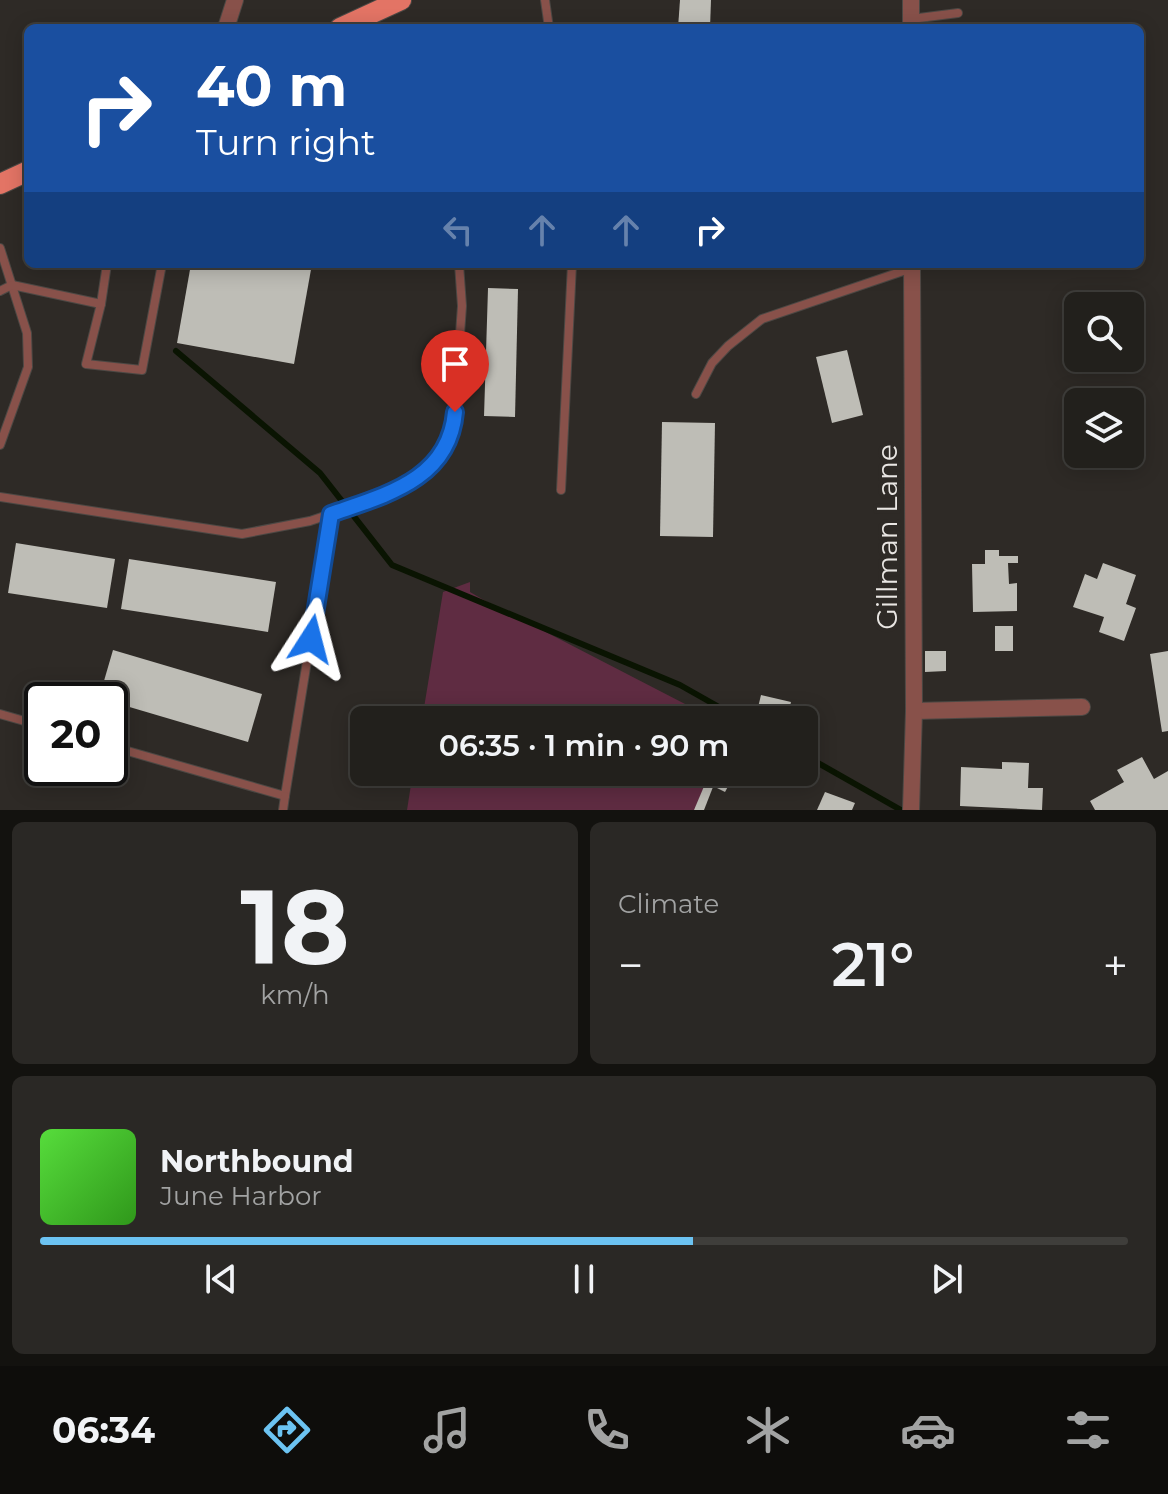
<!DOCTYPE html>
<html lang="en">
<head>
<meta charset="utf-8">
<style>
  :root { --surface:#22201c; --page:#2a2825; --text:#f1f3f6; --muted:#a2a3a3; --line:#3f3e3b; --accent:#6cc3f2 }
  body { margin:0; font-family:Montserrat,sans-serif; background:var(--page); color:var(--text); height:100vh; display:flex; flex-direction:column; font-size:30px; white-space:nowrap }
  * { box-sizing:border-box; margin:0 }
  p { font-size:26px; color:var(--muted) }
  .icon { flex:none; width:44px; height:44px; fill:none; stroke:currentColor; stroke-width:2; stroke-linecap:round; stroke-linejoin:round }
  .map { position:relative; height:810px; overflow:hidden }
  .side { display:flex; flex-direction:column; gap:12px; padding:12px; background:#13120f; flex:1 }
  .side>* { flex:none }
  .guide { position:absolute; left:24px; top:24px; width:1120px; height:244px; border-radius:12px; box-shadow:0 4px 20px #0003,0 0 0 2px var(--line); background:#1a4fa0; color:#fff; overflow:hidden }
  .buttons { position:absolute; left:1064px; top:292px; display:grid; gap:16px }
  .buttons a { display:grid; place-items:center; width:80px; height:80px; border-radius:12px; background:var(--surface); box-shadow:0 4px 20px #0003,0 0 0 2px var(--line); font-size:40px }
  .speed { position:absolute; left:24px; top:682px; display:flex; gap:16px; font-size:40px; font-weight:700; text-align:center }
  .speed>* { display:grid; place-content:center; width:104px; height:104px; border-radius:50%; background:var(--surface); box-shadow:0 4px 20px #0003,0 0 0 2px var(--line); line-height:1 }
  .speed .limit { border:4px solid #111; border-radius:12px; background:#fff; color:#111 }
  .pin { position:absolute; display:grid; place-items:center; width:68px; height:68px; color:#fff; margin:-82px -34px; border-radius:50% 50% 50% 0; rotate:-45deg; box-shadow:0 0 8px #0007 }
  .pin .icon { rotate:45deg }
  .me { position:absolute; width:88px; margin:-44px; rotate:9deg; stroke-linejoin:round; filter:drop-shadow(0 0 6px #0008) }
  .turn { display:flex; align-items:center; gap:28px; height:168px; padding:0 40px; font-size:36px }
  .turn .icon { width:104px; height:104px; stroke-width:2.5 }
  .turn b { display:block; font-size:56px; line-height:68px }
  .lanes { display:flex; align-items:center; height:76px; padding:0 40px; background:#0003; justify-content:center; gap:40px; direction:ltr }
  .lanes .off { opacity:.35 }
  .big { font-size:60px; font-weight:600; line-height:1.1 }
  .side .tile { flex:1; display:flex; flex-direction:column; justify-content:center; gap:12px; min-width:0; padding:0 28px; border-radius:12px; background:var(--page) }
  .side .dial { align-items:center; gap:0 }
  .dial b { font-size:104px; line-height:1 }
  .song { display:flex; align-items:center; gap:24px }
  .cover { width:96px; height:96px; border-radius:12px; background:linear-gradient(135deg,hsl(110 70% 55%),hsl(110 70% 35%)) }
  .played { height:8px; border-radius:4px; background:linear-gradient(90deg,var(--accent) 60%,var(--line) 60%) }
  .keys { display:flex; justify-content:space-around; direction:ltr }
  .heat { display:flex; justify-content:space-between; align-items:center; font-size:44px; direction:ltr }
  .side .tiles { flex:1; display:grid; gap:12px; grid-template-columns:1fr 1fr }
  .tile:last-child { grid-column:span 2 }
  .trip { position:absolute; left:350px; top:706px; width:468px; height:80px; border-radius:12px; background:var(--surface); box-shadow:0 4px 20px #0003,0 0 0 2px var(--line); font-weight:600; line-height:80px; text-align:center }
  .tab-bar { display:flex; height:128px; justify-content:space-around; align-items:center; background:#0e0d0b; color:var(--muted) }
  .tab-bar .icon { width:56px; height:56px }
  .tab-bar .selected { color:var(--accent) }
  .tab-bar b { font-size:36px; color:var(--text) }
  .map>svg:first-child { display:block }
</style>
</head>
<body>
<div class="map">
<svg width="1168" height="810" viewBox="0 0 1168 810">
  <rect width="100%" height="100%" fill="#2e2a26"/>
  <g fill="#5f2c42">
    <path d="M470,582v10l12,7 234,121h-294l21,-128z"/>
    <path d="M413,772h297l-15,38h-288z"/>
  </g>
  <g fill="none" stroke-linecap="round" stroke-linejoin="round">
    <g stroke="#0a1402" stroke-width="6">
      <path d="M176,351l144,122 72,92 288,120 62,35"/>
      <path d="M804,755l97,55"/>
    </g>
  </g>
  <g fill="#bebdb6">
    <path d="M680,0h31l-1,28h-32z"/>
    <path d="M191,264h121l-18,100 -117,-21z"/>
    <path d="M488,288l30,1 -3,128 -31,-1z"/>
    <path d="M847,350l16,65 -31,8 -16,-66z"/>
    <path d="M662,422l53,1 -2,114 -53,-1z"/>
    <path d="M16,543l99,16 -8,49 -99,-15z"/>
    <path d="M985,550h14v6h19v7h-10l1,21 8,-1v28l-44,1 -1,-48h13z"/>
    <path d="M129,559l147,23 -8,50 -147,-23z"/>
    <path d="M1103,563l33,12 -10,29 10,4 -12,33 -25,-9 5,-15 -31,-10 12,-33 12,5z"/>
    <rect x="995" y="626" width="18" height="25"/>
    <path d="M113,650l149,44 -14,48 -149,-44z"/>
    <path d="M925,651h21v20l-21,1z"/>
    <path d="M1168,651v80l-6,1 -12,-78z"/>
    <path d="M761,695l30,7 -4,18h-32z"/>
    <path d="M1142,757l12,22 14,-8v39h-73l-5,-9 34,-19 -7,-12z"/>
    <path d="M1002,762l27,1 -1,25h15l-1,22 -82,-4 1,-39 41,2z"/>
    <path d="M712,772h24l-11,20 -18,-9z"/>
    <path d="M705,784l8,3 -9,23h-10z"/>
    <path d="M825,792l30,11 -3,7h-35z"/>
  </g>
  <g fill="none" stroke-linecap="round" stroke-linejoin="round">
    <g stroke="#4c4844" stroke-width="10">
      <g id="lane">
        <path d="M545,0l4,28"/>
        <path d="M911,19l47,-6"/>
        <path d="M0,248l27,85 1,34 -28,78"/>
        <path d="M107,264l-6,40 -15,60 56,6 20,-106"/>
        <path d="M0,291l12,-6 89,19"/>
        <path d="M696,394l16,-31 16,-17 34,-27 150,-51"/>
        <path d="M561,490l11,-226"/>
        <path d="M0,497l242,37 68,-13 92,-31 39,-33 12,-26 9,-125 -3,-42"/>
        <path d="M0,714l42,12"/>
        <path d="M110,746l175,50 46,-282"/>
        <path d="M283,810l2,-14"/>
      </g>
    </g>
    <g stroke="#4c4844" stroke-width="18">
      <g id="street">
        <path d="M911,0v28"/>
        <path d="M226,28l9,-28"/>
        <path d="M914,711l168,-4"/>
        <path d="M911,810l3,-99 -2,-447"/>
      </g>
    </g>
    <g stroke="#4c4844" stroke-width="22">
      <g id="primary">
        <path d="M340,28l61,-28"/>
        <path d="M0,184l28,-13"/>
      </g>
    </g>
    <use href="#lane" stroke="#88514a" stroke-width="8"/>
    <use href="#street" stroke="#88514a" stroke-width="16"/>
    <use href="#primary" stroke="#e37465" stroke-width="20"/>
  </g>
  <g fill="none" stroke-linecap="round" stroke-linejoin="round">
    <g stroke="#114b97" stroke-width="20">
      <path id="route" d="M311,639l20,-125c54,-19 118,-34 124,-102"/>
    </g>
    <use href="#route" stroke="#1a73e8" stroke-width="14"/>
  </g>
  <g text-anchor="middle" dominant-baseline="central" stroke-width="8" stroke-linejoin="round" paint-order="stroke">
    <g font-size="28" fill="#e9e6e3" stroke="#2e2a26">
      <text transform="translate(887 537) rotate(-90)">Gillman Lane</text>
    </g>
  </g>
</svg>
<div class="buttons">
<a><svg class="icon" aria-label="search" viewBox="0 0 24 24"><circle cx="10" cy="10" r="6"/><path d="M15 15l6 6"/></svg></a>
<a><svg class="icon" aria-label="layers" viewBox="0 0 24 24"><path d="M12 4l9 5-9 5-9-5zM3 14l9 5 9-5"/></svg></a>
</div>
<div class="speed"><div class="limit">20</div></div>
<div class="pin" style="left:455px;top:412px;background:#d93025"><svg class="icon" aria-label="arrive" viewBox="0 0 24 24"><path d="M6 21V4h12l-3 4 3 4H6"/></svg></div>
<svg class="me" style="left:311px;top:639px" viewBox="-20 -20 40 40"><path d="M0-17L14 15 0 8-14 15z" fill="#1a73e8" stroke="#fff" stroke-width="4"/></svg>
<div class="trip">06:35 · 1 min · 90 m</div>
<div class="guide">
<div class="turn"><svg class="icon" aria-label="right" viewBox="0 0 24 24"><path d="M7 20v-9h11M14 6l5 5-5 5"/></svg><div><b>40 m</b>Turn right</div></div>
<div class="lanes"><svg class="icon off" aria-label="left" viewBox="0 0 24 24"><path d="M17 20v-9H6M10 6l-5 5 5 5"/></svg><svg class="icon off" aria-label="ahead" viewBox="0 0 24 24"><path d="M12 20V5M6 11l6-6 6 6"/></svg><svg class="icon off" aria-label="ahead" viewBox="0 0 24 24"><path d="M12 20V5M6 11l6-6 6 6"/></svg><svg class="icon" aria-label="right" viewBox="0 0 24 24"><path d="M7 20v-9h11M14 6l5 5-5 5"/></svg></div>
</div>
</div>
<section class="side">
<div class="tiles">
<div class="tile dial"><b>18</b><p>km/h</p></div>
<div class="tile"><p>Climate</p>
<div class="heat"><a>−</a><b class="big">21°</b><a>+</a></div>
</div>
<div class="tile">
<div class="song"><i class="cover"></i><div><b>Northbound</b><p>June Harbor</p></div></div>
<div class="played"></div>
<div class="keys"><svg class="icon" aria-label="previous" viewBox="0 0 24 24"><path d="M18 5L8 12l10 7zM5 5v14"/></svg><svg class="icon" aria-label="pause" viewBox="0 0 24 24"><path d="M8 5v14M16 5v14"/></svg><svg class="icon" aria-label="next" viewBox="0 0 24 24"><path d="M6 5l10 7-10 7zM19 5v14"/></svg></div>
</div>
</div>
</section>
<nav class="tab-bar">
<b>06:34</b>
<svg class="icon selected" aria-label="directions" viewBox="0 0 24 24"><path d="M12 3l9 9-9 9-9-9zM9 14v-3h6M13 9l2 2-2 2"/></svg>
<svg class="icon" aria-label="music" viewBox="0 0 24 24"><path d="M9 18V5l10-2v13"/><circle cx="6" cy="18" r="3"/><circle cx="16" cy="16" r="3"/></svg>
<svg class="icon" aria-label="phone" viewBox="0 0 24 24"><path d="M5 4h4l2 5-3 2q2 4 5 5l2-3 5 2v4C11 20 4 13 5 4z"/></svg>
<svg class="icon" aria-label="climate" viewBox="0 0 24 24"><path d="M12 3v18M4 7l16 10M4 17L20 7"/></svg>
<svg class="icon" aria-label="car" viewBox="0 0 24 24"><path d="M5 17H2v-5l4-1 3-4h7l3 4 3 1v5h-3M9 17h6M6 11h13"/><circle cx="7" cy="17" r="2"/><circle cx="17" cy="17" r="2"/></svg>
<svg class="icon" aria-label="filters" viewBox="0 0 24 24"><path d="M4 7h16M4 17h16"/><circle cx="9" cy="7" r="2"/><circle cx="15" cy="17" r="2"/></svg>
</nav>
</body>
</html>
